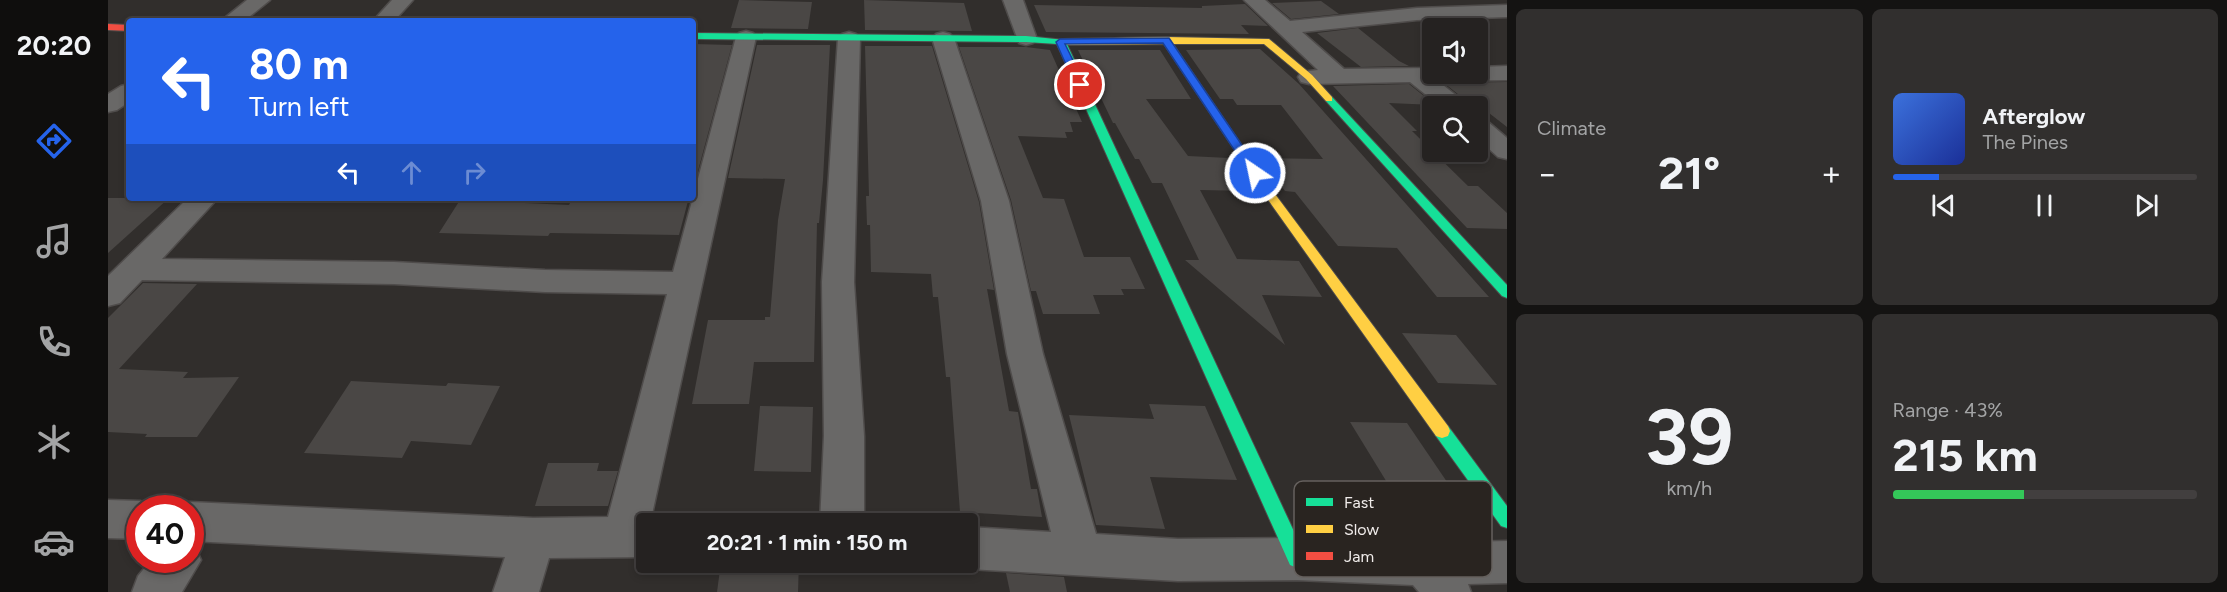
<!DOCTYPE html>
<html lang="en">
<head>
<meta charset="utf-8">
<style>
  :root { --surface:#252221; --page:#312f2e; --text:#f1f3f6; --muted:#a3a4a5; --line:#423f3f; --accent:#2563eb }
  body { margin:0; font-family:Figtree,sans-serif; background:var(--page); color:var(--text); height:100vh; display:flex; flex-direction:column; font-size:22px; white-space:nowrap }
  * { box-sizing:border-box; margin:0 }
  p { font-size:20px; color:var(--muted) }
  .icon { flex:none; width:33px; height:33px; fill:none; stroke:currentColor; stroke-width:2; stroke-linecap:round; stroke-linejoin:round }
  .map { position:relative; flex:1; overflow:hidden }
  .drawer { display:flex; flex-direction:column; gap:9px; padding:9px; background:#141312; width:720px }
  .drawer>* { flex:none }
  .hud { position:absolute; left:18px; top:18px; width:570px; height:183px; border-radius:6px; box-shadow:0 3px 9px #0003,0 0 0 2px var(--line); background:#2563eb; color:#fff; overflow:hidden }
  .tools { position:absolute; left:1314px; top:18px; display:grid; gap:12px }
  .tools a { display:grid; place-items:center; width:66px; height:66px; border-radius:6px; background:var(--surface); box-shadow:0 3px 9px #0003,0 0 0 2px var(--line); font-size:30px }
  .speed { position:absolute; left:18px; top:495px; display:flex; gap:12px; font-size:30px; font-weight:700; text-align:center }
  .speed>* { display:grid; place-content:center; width:78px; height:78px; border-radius:50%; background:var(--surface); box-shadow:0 3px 9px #0003,0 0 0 2px var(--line); line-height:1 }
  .speed .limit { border:9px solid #d22; background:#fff; color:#111 }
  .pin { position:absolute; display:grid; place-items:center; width:51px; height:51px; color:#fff; margin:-26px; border:3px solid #fff; border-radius:50%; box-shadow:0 2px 6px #0007 }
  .me { position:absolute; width:66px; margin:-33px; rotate:326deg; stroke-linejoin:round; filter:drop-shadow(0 0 4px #0008) }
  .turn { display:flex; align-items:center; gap:21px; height:126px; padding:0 24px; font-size:27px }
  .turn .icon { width:78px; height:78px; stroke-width:2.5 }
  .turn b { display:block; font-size:42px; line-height:51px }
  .lanes { display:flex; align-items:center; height:57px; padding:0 24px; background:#0003; justify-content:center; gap:30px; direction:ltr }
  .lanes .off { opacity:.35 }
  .big { font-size:45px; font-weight:700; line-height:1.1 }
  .drawer .widget { flex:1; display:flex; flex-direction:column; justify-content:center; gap:9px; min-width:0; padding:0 21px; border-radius:9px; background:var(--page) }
  .drawer .dial { align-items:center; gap:0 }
  .dial b { font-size:78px; line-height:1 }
  .song { display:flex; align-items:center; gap:18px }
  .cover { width:72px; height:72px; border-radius:9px; background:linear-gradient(135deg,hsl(220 70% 55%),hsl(230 70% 35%)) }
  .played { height:6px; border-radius:3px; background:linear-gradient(90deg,var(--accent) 15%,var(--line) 15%) }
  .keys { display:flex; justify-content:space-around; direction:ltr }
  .heat { display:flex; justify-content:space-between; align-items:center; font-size:33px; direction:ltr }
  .charge { height:9px; border-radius:4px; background:linear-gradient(90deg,#34c759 43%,var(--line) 0) }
  .drawer .tiles { flex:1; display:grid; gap:9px; grid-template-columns:repeat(2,1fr) }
  .trip { position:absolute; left:528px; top:513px; width:342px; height:60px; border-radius:6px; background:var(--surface); box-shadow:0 3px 9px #0003,0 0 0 2px var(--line); font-weight:700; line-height:60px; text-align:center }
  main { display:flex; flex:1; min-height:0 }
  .tabs { display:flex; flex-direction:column; width:108px; justify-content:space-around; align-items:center; background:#0f0e0d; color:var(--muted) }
  .tabs .icon { width:42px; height:42px }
  .tabs .current { color:var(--accent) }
  .tabs b { font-size:27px; color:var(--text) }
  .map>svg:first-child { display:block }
</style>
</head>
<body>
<main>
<nav class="tabs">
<b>20:20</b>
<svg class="icon current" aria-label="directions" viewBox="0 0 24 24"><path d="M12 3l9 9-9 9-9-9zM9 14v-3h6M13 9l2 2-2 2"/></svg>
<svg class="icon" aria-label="music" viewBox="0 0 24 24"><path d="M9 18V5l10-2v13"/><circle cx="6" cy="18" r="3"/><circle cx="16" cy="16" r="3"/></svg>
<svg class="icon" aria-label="phone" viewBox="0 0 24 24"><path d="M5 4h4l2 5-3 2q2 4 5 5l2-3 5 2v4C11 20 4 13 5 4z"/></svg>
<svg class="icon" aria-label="climate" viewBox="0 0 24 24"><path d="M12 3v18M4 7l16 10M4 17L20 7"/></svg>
<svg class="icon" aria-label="car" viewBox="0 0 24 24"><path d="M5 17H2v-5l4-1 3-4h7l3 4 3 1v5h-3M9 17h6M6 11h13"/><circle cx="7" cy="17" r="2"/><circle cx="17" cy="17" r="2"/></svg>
</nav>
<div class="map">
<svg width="1399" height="592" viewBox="0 0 1399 592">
  <rect width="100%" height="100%" fill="#312e2c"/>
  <g fill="#4a4745">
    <path d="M631,0l73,2 -4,27 -77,-1z"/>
    <path d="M756,0l100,3 8,28 -107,-1z"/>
    <path d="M1213,1l18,13 -48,5 -19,-16z"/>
    <path d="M1137,4l23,22 -27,-1 8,9 -203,-2 -12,-27 168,3v-2z"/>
    <path d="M1250,28l41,33 10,5 -48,1 -44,-34z"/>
    <path d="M585,44l39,1 -36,133h-3z"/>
    <path d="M649,45h73l-7,135 -4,43h-2l-3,139h-60l-5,42h-57l16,-84h57v-3h5l8,-97 7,-41 -57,-1z"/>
    <path d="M757,46h67l47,156 15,88 -7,-1 22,122 9,1 13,77h6l5,28 -82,-5 -10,-135h-4l-8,-80h-5l-2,-23 -60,-2 -1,-47h-3l-1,-29h3z"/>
    <path d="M851,47h67l24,3 32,72h-12l3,10h-8l2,6 -49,-2 25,62 21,1 20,58h46l15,32h-24l3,6h-31l7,19h-57l-7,-23h-5l-20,-91z"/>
    <path d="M1152,49l39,35 190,213h-52l-40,-49 -59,-2 -43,-54 -10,-1 -24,-33 62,1 -42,-54h-44l-4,-6h-13l-34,-49z"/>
    <path d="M970,50h82l31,49h-45l42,57 41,2 22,33 -51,-1 37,69 62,2 23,36 -60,-2 23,50 -100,-85h14l-37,-77h-10l-13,-24h-4l-20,-36h-2z"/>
    <path d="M1399,82v45l-27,-21 -12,-1 -4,-6 -20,-16z"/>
    <path d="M1301,84l26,21 -46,-2 28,28h-5l56,55h10l29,27v16l-40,-1 -134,-142z"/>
    <path d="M0,198h61l-61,55z"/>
    <path d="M352,200l109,5 2,-4h117l-9,34 -129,-2 -2,3 -109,-3z"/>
    <path d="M35,283l54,1 -78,85 69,3 -5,6 56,-1 -42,60h-52l2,-3 -39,-2v-114z"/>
    <path d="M1294,333l54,2 41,50 -59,-2z"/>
    <path d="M243,381l95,5 2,-3 52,3 -29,59 -60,-4 -9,17 -98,-5z"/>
    <path d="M1041,404l56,2 32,74 -87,-3 15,52 -69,-4 -27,-110 85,4z"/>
    <path d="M652,406l53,1 -2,65 -57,-1z"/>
    <path d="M1242,422l57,1 55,81 -63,-2z"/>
    <path d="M440,463h51l-2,8h21l-10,35h-73z"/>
    <path d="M613,562h78l-1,30h-81z"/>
    <path d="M898,573l58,4 3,15h-57z"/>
  </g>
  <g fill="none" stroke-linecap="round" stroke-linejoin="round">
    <g stroke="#4f4c4b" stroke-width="3">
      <g id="street">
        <path d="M139,0h23l-26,21h-23z"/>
        <path d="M284,0h21l-19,21h-21z"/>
        <path d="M895,0h20l14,39 -4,4 -7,2 -7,-2z"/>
        <path d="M1136,0h21l25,21 127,-13 90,-3v12l-90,3 -115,12 42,37 88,-1v6h46v-7l29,-1v14l-69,1 25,20 3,5h-26l-30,-24 -101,2 -8,-2 -3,-5 3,-5 17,-2z"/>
        <path d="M638,31l7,2 3,4 -105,482 11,5h-16v33l-97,1 -10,34h-46l12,-35 -315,-16v-33h-16l16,-6 343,16 75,-1 59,-223 -122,-2 -151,-8 -252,-4 -22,23 -12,3v-30l80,-78h30l-56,61 232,3 151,8 128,2 63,-235 3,-4z"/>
        <path d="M741,32l7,2 4,4 -6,244 10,154v88h-44l4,-88 -2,-154 16,-244 4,-4z"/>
        <path d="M835,32l7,2 4,4 55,163 34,153 53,180 82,5 119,-1 128,5 82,-2v42l-39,1 3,8h-52l-6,-7 -116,-5 -119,1 -210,-12 -16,-6 16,-1v-35l83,5 -44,-178 -26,-153 -49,-163 4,-4z"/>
        <path d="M21,84v18l-12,8 -9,2v-18l13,-8z"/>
        <path d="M1370,118l9,3 20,17v21l-9,-2 -20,-18z"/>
        <path d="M0,500l32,1 15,5 1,2h-16v31l-32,-1z"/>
        <path d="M82,544l4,1 7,15 -19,32h-50l6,-16 13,-16h39z"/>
      </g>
    </g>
    <g stroke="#4f4c4b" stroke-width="2">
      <g id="fast">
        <path d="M585,33l333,3 39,4 239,513 2,6 -2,6 -7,3 -7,-3 -233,-521 -31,-2 -333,-3z"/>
        <path d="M1221,96l3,1 175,188v13l-5,-2 -176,-195v-4z"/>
        <path d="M1334,424l6,2 59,80v22l-6,-2 -65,-90 -2,-5 2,-5z"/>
      </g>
    </g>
    <g stroke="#4f4c4b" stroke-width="2">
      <path id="slow" d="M1058,37l103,2 43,36 20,22v4h-6l-20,-22 -42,-35h-91l99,146 176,236 2,5 -2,5 -6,2 -6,-2 -172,-242 -100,-150 -102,1 -4,-3 4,-3z"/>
    </g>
    <g stroke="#4f4c4b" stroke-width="2">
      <path id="jam" d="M0,24l21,1v6l-21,-1z"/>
    </g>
    <use href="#street" fill="#696867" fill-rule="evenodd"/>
    <use href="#fast" fill="#16e098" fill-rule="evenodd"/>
    <use href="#slow" fill="#ffcf43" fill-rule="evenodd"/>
    <use href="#jam" fill="#f24e42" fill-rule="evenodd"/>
  </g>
  <path fill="#2563eb" stroke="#184099" stroke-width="1.5" d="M1061,38l92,135 -2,2h-8l-88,-132 -98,1 20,41 -5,3 -5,-3 -19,-43 4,-3z"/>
  <rect x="1186" y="481" width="198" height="96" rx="9" fill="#292420" stroke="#65605d" stroke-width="1.5"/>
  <rect x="1198" y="498" width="27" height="8" fill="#16e098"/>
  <rect x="1198" y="525" width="27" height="8" fill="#ffcf43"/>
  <rect x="1198" y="552" width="27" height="8" fill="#f24e42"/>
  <g font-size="16" fill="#f0ecea">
    <text x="1236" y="508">Fast</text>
    <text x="1236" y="535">Slow</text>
    <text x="1236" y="562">Jam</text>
  </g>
</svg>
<div class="tools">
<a><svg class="icon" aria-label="sound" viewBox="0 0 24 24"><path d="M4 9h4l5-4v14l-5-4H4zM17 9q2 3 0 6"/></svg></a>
<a><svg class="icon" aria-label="search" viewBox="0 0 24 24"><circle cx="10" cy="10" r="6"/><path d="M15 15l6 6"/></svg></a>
</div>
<div class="speed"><div class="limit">40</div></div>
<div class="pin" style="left:972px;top:85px;background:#d93025"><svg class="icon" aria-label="arrive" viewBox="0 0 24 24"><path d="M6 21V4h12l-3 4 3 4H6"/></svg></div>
<svg class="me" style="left:1147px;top:173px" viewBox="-20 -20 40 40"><circle r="17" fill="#2563eb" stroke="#fff" stroke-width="3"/><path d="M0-11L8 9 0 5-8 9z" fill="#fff"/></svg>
<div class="trip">20:21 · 1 min · 150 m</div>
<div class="hud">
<div class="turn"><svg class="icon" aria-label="left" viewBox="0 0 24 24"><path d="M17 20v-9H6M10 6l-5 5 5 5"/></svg><div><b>80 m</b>Turn left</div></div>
<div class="lanes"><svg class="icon" aria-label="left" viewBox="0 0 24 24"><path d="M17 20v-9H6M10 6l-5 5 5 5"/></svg><svg class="icon off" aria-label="ahead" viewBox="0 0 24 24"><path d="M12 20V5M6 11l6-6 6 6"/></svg><svg class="icon off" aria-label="right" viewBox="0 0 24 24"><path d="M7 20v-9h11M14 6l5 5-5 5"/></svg></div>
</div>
</div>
<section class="drawer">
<div class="tiles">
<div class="widget"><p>Climate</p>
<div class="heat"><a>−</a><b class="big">21°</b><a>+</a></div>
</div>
<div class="widget">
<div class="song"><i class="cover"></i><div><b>Afterglow</b><p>The Pines</p></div></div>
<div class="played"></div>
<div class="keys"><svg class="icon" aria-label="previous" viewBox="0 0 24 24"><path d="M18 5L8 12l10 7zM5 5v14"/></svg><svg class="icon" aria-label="pause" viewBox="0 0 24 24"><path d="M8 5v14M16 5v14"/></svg><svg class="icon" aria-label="next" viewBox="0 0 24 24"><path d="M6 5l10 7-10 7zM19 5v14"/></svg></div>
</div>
<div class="widget dial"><b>39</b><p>km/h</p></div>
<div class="widget"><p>Range · 43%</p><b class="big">215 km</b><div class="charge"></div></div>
</div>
</section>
</main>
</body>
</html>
